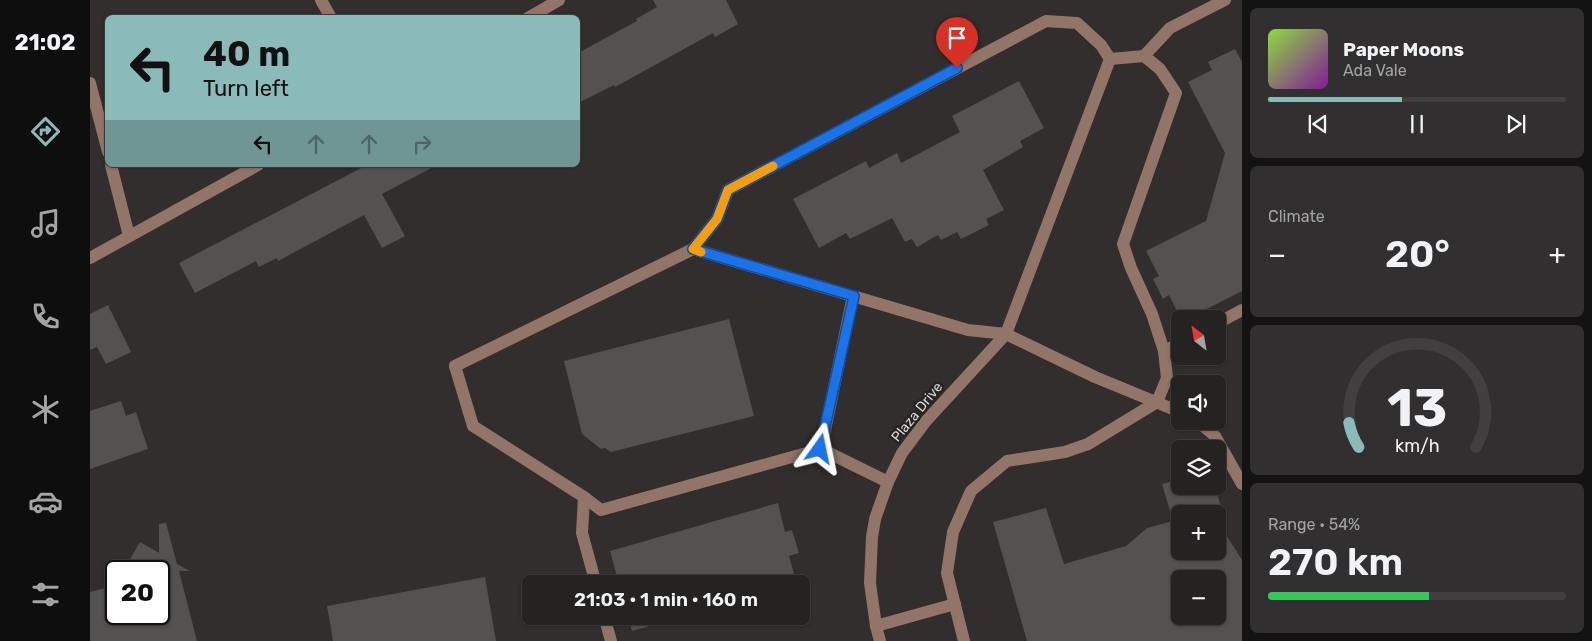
<!DOCTYPE html>
<html lang="en">
<head>
<meta charset="utf-8">
<style>
  :root { --surface:#252222; --page:#312f2f; --text:#f1f3f6; --muted:#a3a4a5; --line:#423f40; --accent:#8bbbb9 }
  body { margin:0; font-family:Rubik,sans-serif; background:var(--page); color:var(--text); height:100vh; display:flex; flex-direction:column; font-size:19px; white-space:nowrap }
  * { box-sizing:border-box; margin:0 }
  p { font-size:16px; color:var(--muted) }
  .icon { flex:none; width:28px; height:28px; fill:none; stroke:currentColor; stroke-width:2; stroke-linecap:round; stroke-linejoin:round }
  .map { position:relative; flex:1; overflow:hidden }
  .details { display:flex; flex-direction:column; gap:8px; padding:8px; background:#141313; width:350px }
  .details>* { flex:none }
  .guide { position:absolute; left:15px; top:15px; width:475px; height:152px; border-radius:8px; box-shadow:0 1px 4px #0004,0 0 0 1px var(--line); background:#8bbbb9; color:#111; overflow:hidden }
  .needle { width:32px; rotate:329deg }
  .controls { position:absolute; left:1081px; top:310px; display:grid; gap:10px }
  .controls a { display:grid; place-items:center; width:55px; height:55px; border-radius:8px; background:var(--surface); box-shadow:0 1px 4px #0004,0 0 0 1px var(--line); font-size:25px }
  .speed { position:absolute; left:15px; top:560px; display:flex; gap:10px; font-size:25px; font-weight:700; text-align:center }
  .speed>* { display:grid; place-content:center; width:65px; height:65px; border-radius:50%; background:var(--surface); box-shadow:0 1px 4px #0004,0 0 0 1px var(--line); line-height:1 }
  .speed .limit { border:2px solid #111; border-radius:8px; background:#fff; color:#111 }
  .pin { position:absolute; display:grid; place-items:center; width:42px; height:42px; color:#fff; margin:-51px -21px; border-radius:50% 50% 50% 0; rotate:-45deg; box-shadow:0 0 5px #0007 }
  .pin .icon { rotate:45deg }
  .me { position:absolute; width:55px; margin:-28px; rotate:12deg; stroke-linejoin:round; filter:drop-shadow(0 0 4px #0008) }
  .turn { display:flex; align-items:center; gap:18px; height:105px; padding:0 15px; font-size:22px }
  .turn .icon { width:65px; height:65px; stroke-width:2.5 }
  .turn b { display:block; font-size:35px; line-height:42px }
  .lanes { display:flex; align-items:center; height:48px; padding:0 15px; background:#0003; justify-content:center; gap:25px; direction:ltr }
  .lanes .off { opacity:.35 }
  .big { font-size:38px; font-weight:600; line-height:1.1 }
  .details .widget { flex:1; display:flex; flex-direction:column; justify-content:center; gap:8px; min-width:0; padding:0 18px; border-radius:8px; background:var(--page) }
  .details .dial { align-items:center; gap:0 }
  .dial svg { height:130px; overflow:visible; fill:none; stroke:var(--line); stroke-width:7; stroke-linecap:round; text-anchor:middle }
  .dial text { fill:var(--text); stroke:none }
  .song { display:flex; align-items:center; gap:15px }
  .cover { width:60px; height:60px; border-radius:8px; background:linear-gradient(135deg,hsl(90 70% 55%),hsl(290 70% 35%)) }
  .played { height:5px; border-radius:2px; background:linear-gradient(90deg,var(--accent) 45%,var(--line) 45%) }
  .keys { display:flex; justify-content:space-around; direction:ltr }
  .heat { display:flex; justify-content:space-between; align-items:center; font-size:28px; direction:ltr }
  .charge { height:8px; border-radius:4px; background:linear-gradient(90deg,#34c759 54%,var(--line) 0) }
  .trip { position:absolute; left:432px; top:575px; width:288px; height:50px; border-radius:8px; background:var(--surface); box-shadow:0 1px 4px #0004,0 0 0 1px var(--line); font-weight:600; line-height:50px; text-align:center }
  main { display:flex; flex:1; min-height:0 }
  .tabs { display:flex; flex-direction:column; width:90px; justify-content:space-around; align-items:center; background:#0f0e0e; color:var(--muted) }
  .tabs .icon { width:35px; height:35px }
  .tabs .on { color:var(--accent) }
  .tabs b { font-size:22px; color:var(--text) }
  .map>svg:first-child { display:block }
</style>
</head>
<body>
<main>
<nav class="tabs">
<b>21:02</b>
<svg class="icon on" aria-label="directions" viewBox="0 0 24 24"><path d="M12 3l9 9-9 9-9-9zM9 14v-3h6M13 9l2 2-2 2"/></svg>
<svg class="icon" aria-label="music" viewBox="0 0 24 24"><path d="M9 18V5l10-2v13"/><circle cx="6" cy="18" r="3"/><circle cx="16" cy="16" r="3"/></svg>
<svg class="icon" aria-label="phone" viewBox="0 0 24 24"><path d="M5 4h4l2 5-3 2q2 4 5 5l2-3 5 2v4C11 20 4 13 5 4z"/></svg>
<svg class="icon" aria-label="climate" viewBox="0 0 24 24"><path d="M12 3v18M4 7l16 10M4 17L20 7"/></svg>
<svg class="icon" aria-label="car" viewBox="0 0 24 24"><path d="M5 17H2v-5l4-1 3-4h7l3 4 3 1v5h-3M9 17h6M6 11h13"/><circle cx="7" cy="17" r="2"/><circle cx="17" cy="17" r="2"/></svg>
<svg class="icon" aria-label="filters" viewBox="0 0 24 24"><path d="M4 7h16M4 17h16"/><circle cx="9" cy="7" r="2"/><circle cx="15" cy="17" r="2"/></svg>
</nav>
<div class="map">
<svg width="1152" height="641" viewBox="0 0 1152 641">
  <rect width="100%" height="100%" fill="#312e2d"/>
  <g fill="#545151" fill-rule="evenodd">
    <path d="M563,0h73l12,24 -23,13 -2,-4 -98,54 -1,-2 -36,18v-50l59,-32 -1,-2 21,-12z"/>
    <path d="M1145,49l7,13v229l-55,28h-6l-12,-24 -6,4 -10,-20 6,-3 -13,-25 60,-30 19,-68 -37,-71 24,-12 -4,-8z"/>
    <path d="M929,81l25,47 -24,13 3,6 -40,23 21,40 -18,9 3,6 -28,14 -4,-7 -16,8 -3,-5 -21,12 -5,-8 -7,3 -13,-24 -42,21 -4,-6 -27,15 -26,-49 73,-38 3,7 28,-15 4,10 59,-31 -8,-16z"/>
    <path d="M277,165h70l-55,29 23,42 -23,12 -18,-33 -86,46 -1,-3 -18,9 -3,-6 -61,32 -16,-30z"/>
    <path d="M18,305l23,47 -25,12 -9,-17 -7,3v-36z"/>
    <path d="M639,319l25,97 -143,36 -6,-4 -4,1 -19,-15 -18,-73z"/>
    <path d="M31,401l5,15 10,-4 12,37 -58,20v-58z"/>
    <path d="M1090,479v7h35l6,21 -10,4 2,3h-33v37h38v-29l24,38v81h-215l-34,-119 53,-14 18,56 62,-18 21,-18 26,-7 -11,-37zM1090,579h38v37h-38z"/>
    <path d="M688,503l7,29 7,-2 7,23 -10,3 8,28h-178l-9,-33z"/>
    <path d="M76,523l11,41 13,7h-11l18,70h-107v-49l26,-7v29h43v-43h-36l17,-29 19,11v-29z"/>
    <path d="M395,577l11,64h-163l-6,-35z"/>
    <path d="M538,616h58l-54,15z"/>
  </g>
  <g fill="none" stroke-linecap="round" stroke-linejoin="round">
    <g stroke="#937469" stroke-width="12">
      <path d="M231,0l10,18"/>
      <path d="M438,18l31,-18"/>
      <path d="M1054,56l26,-28 55,-28"/>
      <path d="M0,83l18,69"/>
      <path d="M21,165l18,71"/>
      <path d="M603,249l24,-30 11,-29 318,-169 31,2 24,22 9,14 -104,275 -80,87 -24,32 -14,29 -13,37 -3,18 -2,46 6,43 4,15"/>
      <path d="M0,258l168,-93"/>
      <path d="M1128,323l24,-13"/>
      <path d="M1074,351l16,-8"/>
      <path d="M1107,421l18,15 27,48"/>
      <path d="M731,449l32,-153"/>
      <path d="M798,482l-67,-33 -220,61 -17,-13 -111,-71 -18,-60 238,-117 275,81 38,4 89,43 85,35"/>
      <path d="M494,497l-2,36 14,51"/>
      <path d="M514,616l7,25"/>
      <path d="M786,626l79,-22"/>
      <path d="M874,641l-17,-68 6,-41 18,-41 36,-30 58,-9 23,-8 69,-42 10,-24 -3,-27 -12,-37 -21,-46 -8,-24 53,-151 -16,-24 -16,-13 -34,3"/>
    </g>
  </g>
  <g fill="none" stroke-linecap="round" stroke-linejoin="round">
    <g stroke="#114b97" stroke-width="12">
      <path id="route" d="M730,449l34,-153 -161,-47 24,-30 11,-29 229,-122"/>
    </g>
    <use href="#route" stroke="#1a73e8" stroke-width="9"/>
    <path stroke="#f59e0b" stroke-width="9" d="M611,252l-8,-3 24,-30 11,-29 45,-24"/>
  </g>
  <g text-anchor="middle" dominant-baseline="central" stroke-width="5" stroke-linejoin="round" paint-order="stroke">
    <g font-size="14" fill="#dcdad9" stroke="#272423">
      <text transform="translate(827 412) rotate(-51)">Plaza Drive</text>
    </g>
  </g>
</svg>
<div class="controls">
<a><svg class="needle" viewBox="-14 -14 28 28"><path d="M0-13l5 13h-10z" fill="#e53935"/><path d="M0 13l5-13h-10z" fill="#a3a4a5"/></svg></a>
<a><svg class="icon" aria-label="sound" viewBox="0 0 24 24"><path d="M4 9h4l5-4v14l-5-4H4zM17 9q2 3 0 6"/></svg></a>
<a><svg class="icon" aria-label="layers" viewBox="0 0 24 24"><path d="M12 4l9 5-9 5-9-5zM3 14l9 5 9-5"/></svg></a>
<a>+</a>
<a>−</a>
</div>
<div class="speed"><div class="limit">20</div></div>
<div class="pin" style="left:867px;top:68px;background:#d93025"><svg class="icon" aria-label="arrive" viewBox="0 0 24 24"><path d="M6 21V4h12l-3 4 3 4H6"/></svg></div>
<svg class="me" style="left:730px;top:449px" viewBox="-20 -20 40 40"><path d="M0-17L14 15 0 8-14 15z" fill="#1a73e8" stroke="#fff" stroke-width="4"/></svg>
<div class="trip">21:03 · 1 min · 160 m</div>
<div class="guide">
<div class="turn"><svg class="icon" aria-label="left" viewBox="0 0 24 24"><path d="M17 20v-9H6M10 6l-5 5 5 5"/></svg><div><b>40 m</b>Turn left</div></div>
<div class="lanes"><svg class="icon" aria-label="left" viewBox="0 0 24 24"><path d="M17 20v-9H6M10 6l-5 5 5 5"/></svg><svg class="icon off" aria-label="ahead" viewBox="0 0 24 24"><path d="M12 20V5M6 11l6-6 6 6"/></svg><svg class="icon off" aria-label="ahead" viewBox="0 0 24 24"><path d="M12 20V5M6 11l6-6 6 6"/></svg><svg class="icon off" aria-label="right" viewBox="0 0 24 24"><path d="M7 20v-9h11M14 6l5 5-5 5"/></svg></div>
</div>
</div>
<section class="details">
<div class="widget">
<div class="song"><i class="cover"></i><div><b>Paper Moons</b><p>Ada Vale</p></div></div>
<div class="played"></div>
<div class="keys"><svg class="icon" aria-label="previous" viewBox="0 0 24 24"><path d="M18 5L8 12l10 7zM5 5v14"/></svg><svg class="icon" aria-label="pause" viewBox="0 0 24 24"><path d="M8 5v14M16 5v14"/></svg><svg class="icon" aria-label="next" viewBox="0 0 24 24"><path d="M6 5l10 7-10 7zM19 5v14"/></svg></div>
</div>
<div class="widget"><p>Climate</p>
<div class="heat"><a>−</a><b class="big">20°</b><a>+</a></div>
</div>
<div class="widget dial"><svg viewBox="0 0 100 80">
<path d="M14 69A42 42 0 1 1 86 69"/>
<path d="M14 69A42 42 0 0 1 8 54" stroke="#8bbbb9"/>
<text x="50" y="56" font-size="32" font-weight="700">13</text>
<text x="50" y="72" font-size="11">km/h</text>
</svg></div>
<div class="widget"><p>Range · 54%</p><b class="big">270 km</b><div class="charge"></div></div>
</section>
</main>
</body>
</html>
